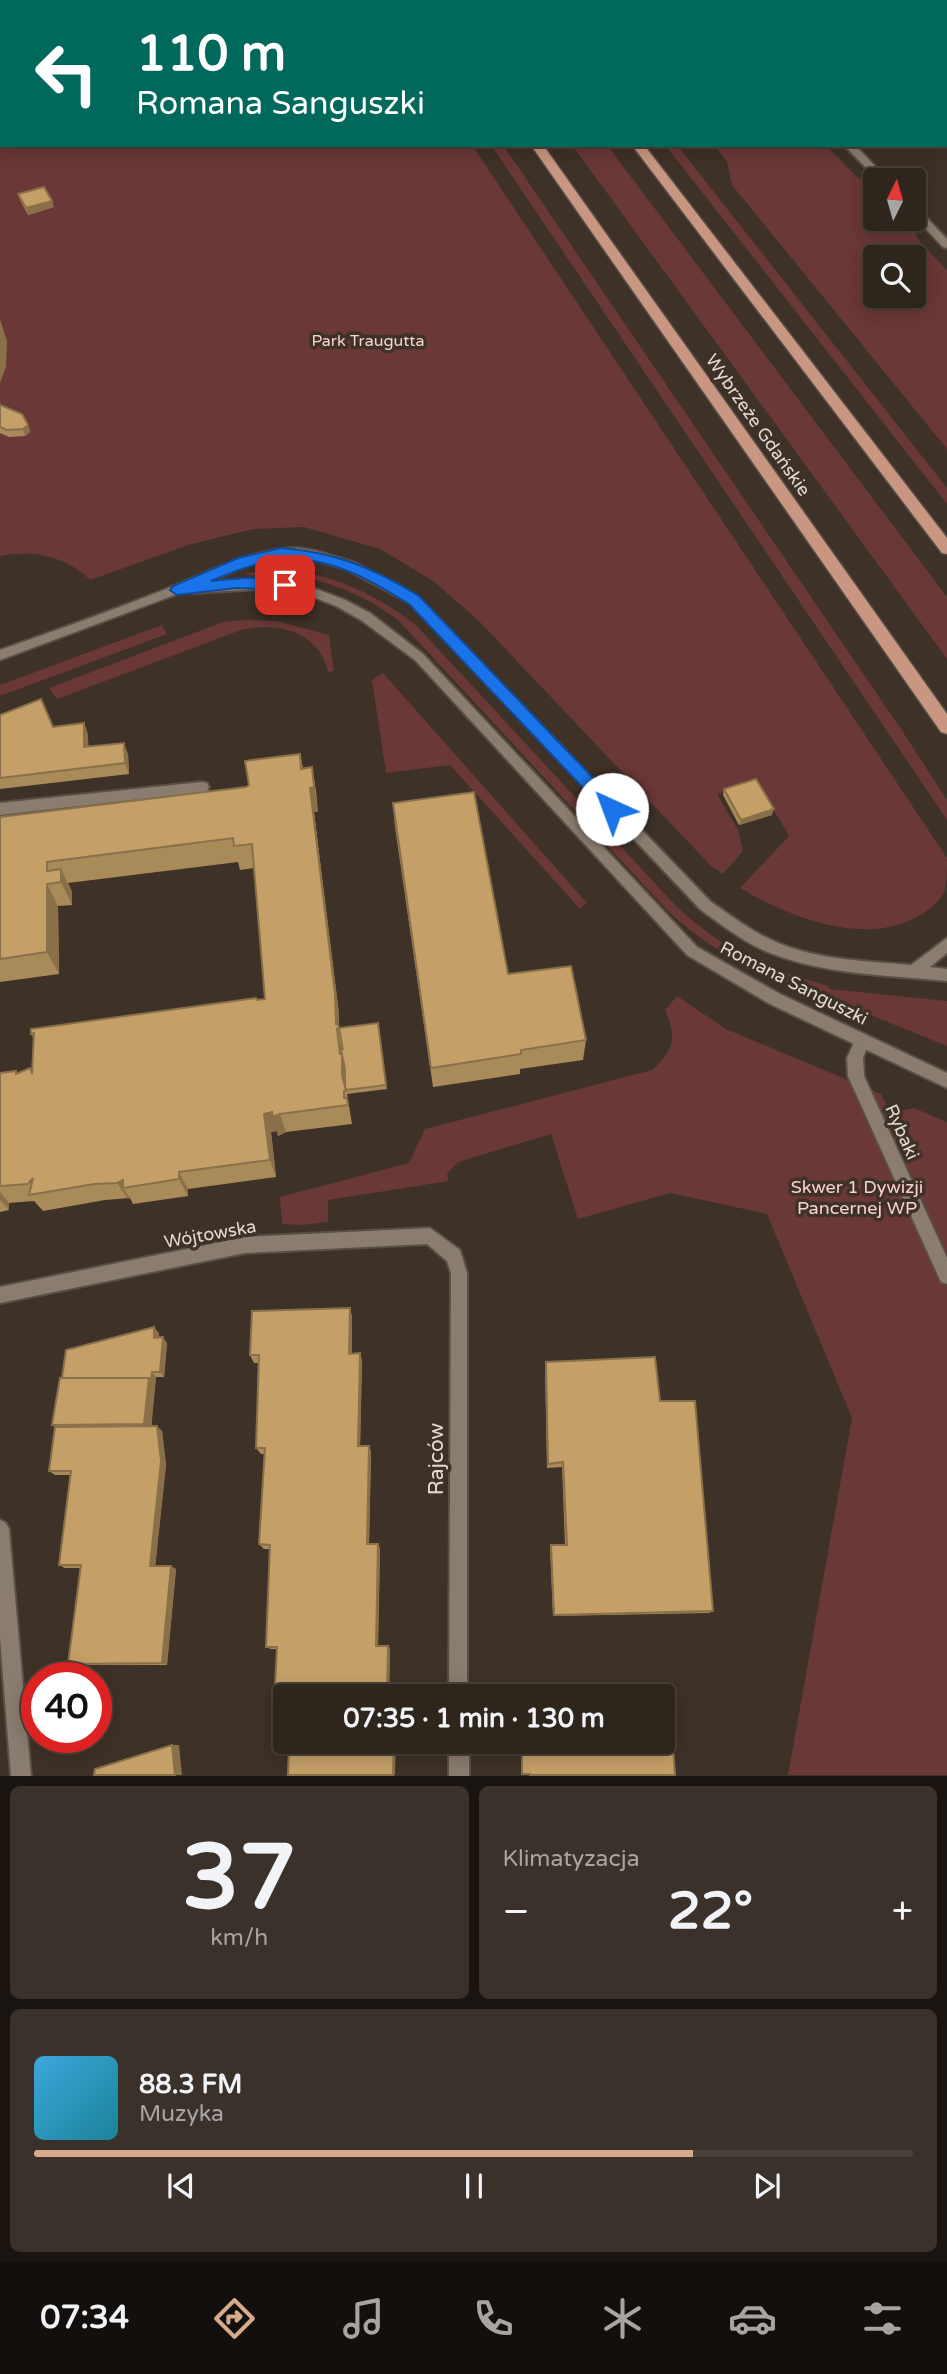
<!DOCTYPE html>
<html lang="pl">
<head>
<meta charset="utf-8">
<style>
  :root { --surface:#2e251d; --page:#3a312a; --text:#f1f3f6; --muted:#a7a5a4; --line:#49423b; --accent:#d6ab8b }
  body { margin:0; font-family:"Varela Round",sans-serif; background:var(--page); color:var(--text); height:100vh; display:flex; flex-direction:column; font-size:26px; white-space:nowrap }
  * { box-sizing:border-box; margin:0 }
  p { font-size:23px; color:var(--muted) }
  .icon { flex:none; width:38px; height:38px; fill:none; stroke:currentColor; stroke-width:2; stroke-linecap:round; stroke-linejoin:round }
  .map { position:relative; height:1776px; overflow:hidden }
  .side { display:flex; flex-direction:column; gap:10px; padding:10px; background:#191410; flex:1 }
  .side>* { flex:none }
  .guide { position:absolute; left:0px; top:0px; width:948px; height:147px; box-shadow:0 4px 18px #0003,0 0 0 2px var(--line); background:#00695c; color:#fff; overflow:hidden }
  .needle { width:46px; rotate:5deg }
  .buttons { position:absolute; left:863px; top:168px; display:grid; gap:14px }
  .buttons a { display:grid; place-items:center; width:63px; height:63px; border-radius:7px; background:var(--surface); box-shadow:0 4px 18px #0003,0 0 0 2px var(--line); font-size:35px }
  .speed { position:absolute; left:21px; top:1662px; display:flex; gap:14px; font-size:35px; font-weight:700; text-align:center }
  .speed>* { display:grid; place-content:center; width:91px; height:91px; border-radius:50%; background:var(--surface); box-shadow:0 4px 18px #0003,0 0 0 2px var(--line); line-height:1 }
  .speed .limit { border:10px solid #d22; background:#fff; color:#111 }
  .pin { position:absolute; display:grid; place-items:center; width:60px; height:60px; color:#fff; margin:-30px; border-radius:14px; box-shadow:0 4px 10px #0006 }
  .me { position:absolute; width:77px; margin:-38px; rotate:317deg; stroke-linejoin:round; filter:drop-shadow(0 0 5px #0008) }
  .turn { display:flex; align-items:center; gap:24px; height:147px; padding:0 21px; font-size:32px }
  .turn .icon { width:91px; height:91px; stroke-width:2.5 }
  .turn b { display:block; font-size:49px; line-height:60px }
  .big { font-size:52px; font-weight:700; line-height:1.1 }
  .side .card { flex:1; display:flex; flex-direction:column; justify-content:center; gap:10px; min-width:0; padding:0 24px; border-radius:10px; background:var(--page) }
  .side .dial { align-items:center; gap:0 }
  .dial b { font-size:91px; line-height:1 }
  .song { display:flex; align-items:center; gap:21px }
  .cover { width:84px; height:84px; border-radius:10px; background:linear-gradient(135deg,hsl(200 70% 55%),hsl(190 70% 35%)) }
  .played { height:7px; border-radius:4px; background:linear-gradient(90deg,var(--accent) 75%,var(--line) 75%) }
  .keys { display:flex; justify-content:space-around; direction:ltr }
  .heat { display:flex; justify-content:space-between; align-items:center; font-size:38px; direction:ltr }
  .side .tiles { flex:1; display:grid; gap:10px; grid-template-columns:1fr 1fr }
  .card:last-child { grid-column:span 2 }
  .trip { position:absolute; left:273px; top:1684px; width:402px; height:70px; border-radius:7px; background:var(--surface); box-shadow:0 4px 18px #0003,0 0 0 2px var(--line); font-weight:700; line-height:70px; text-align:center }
  .menu { display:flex; height:112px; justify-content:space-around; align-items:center; background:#120f0c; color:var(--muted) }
  .menu .icon { width:49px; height:49px }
  .menu .active { color:var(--accent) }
  .menu b { font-size:32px; color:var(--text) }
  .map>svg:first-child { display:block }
</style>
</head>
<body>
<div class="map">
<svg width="947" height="1776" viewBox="0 0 947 1776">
  <rect width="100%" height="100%" fill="#3e3127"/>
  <g fill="#693837" fill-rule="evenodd">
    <path d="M0,0h375l1,2h-374v143h470l475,713c0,10 0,22 -2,32 -6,13 -19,23 -32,29 -54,26 -124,-2 -173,-31l49,-52 -32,-54 -40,12 21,36 5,21 -20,23 -12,-8 -232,-245 -46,-40 -53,-32 -76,-22 -51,2 -65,16 -98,35c-24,-24 -57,-30 -90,-24z"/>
    <path d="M491,145h12l400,587 44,68v20z"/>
    <path d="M572,145h35l340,452v62z"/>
    <path d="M665,145h12l270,343v16z"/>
    <path d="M714,145h112l28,29 21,17v28h33l11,22 28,29v179l-215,-264 -5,-23zM875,257h39v39h-39z"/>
    <path d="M268,569c56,1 104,22 148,56l260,281c50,46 88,62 153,80v3l118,12v45l-141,-57 -3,3c-50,-22 -96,-43 -136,-82l-269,-290c-30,-23 -71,-41 -110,-45 -14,-2 -30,3 -43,-1z"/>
    <path d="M245,620l31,1 53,14 5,36 -6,1c-9,-41 -51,-50 -87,-42l-184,69 -8,-11 174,-66z"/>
    <path d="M162,625l5,9 -167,62v-11z"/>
    <path d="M383,673l204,230 -7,6 -130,-144 -64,8 -14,-93z"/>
    <path d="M677,996l49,33 155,65 9,19 24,-5 33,14v653h-159l64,-357 -85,-204 -97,-21 -92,26 -27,-85 -93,28 -11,12 2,7 -121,19v22l-26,3 -20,-1 -2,-27 129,-34 16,-34 227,-59c22,-20 25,-33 13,-60z"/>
  </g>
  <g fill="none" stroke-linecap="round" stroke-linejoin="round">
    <g stroke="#5a4f46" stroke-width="4">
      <path id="service" d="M202,782l5,1 2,4 -2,4 -5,1 -202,23v-12z"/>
    </g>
    <g stroke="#5a4f46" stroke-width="4">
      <g id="pedestrian">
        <path d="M702,0h9l1,2h-9z"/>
        <path d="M844,145h11l33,35h-10z"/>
        <path d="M914,208l4,1 29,30v9l-4,-1 -29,-31z"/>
        <path d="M862,1034l5,2 2,5 -6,17 1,18 83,182v26l-6,-2 -93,-206 -1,-18 10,-22z"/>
      </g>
    </g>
    <g stroke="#5a4f46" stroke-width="4">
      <g id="minor">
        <path d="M430,1228l30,22 7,23v423h-18l2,-423 -4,-12 -20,-17 -182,9 -245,50v-16l245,-50z"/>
        <path d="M0,1520l6,3 3,6 22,247h-20l-11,-138z"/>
        <rect x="449" y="1741" width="20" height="35"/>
      </g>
    </g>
    <g stroke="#5a4f46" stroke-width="4">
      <path id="tertiary" d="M298,548l18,3 39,12 63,34 293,305c21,14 41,30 65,40 41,18 91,19 135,23l36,-27v15l-17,14 17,2v12c-59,-6 -121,-6 -177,-28 -25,-10 -47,-27 -69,-43l-291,-307 -64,-34 -30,-9 -18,-3h-18l-26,6 -47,19 52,-2 29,3 31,7 26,10 25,13 53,41 274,293 83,47 167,79v15l-177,-84 -83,-49 -272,-295 -54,-40 -25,-14 -23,-9 -25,-5 -29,-3 -66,4 -5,-3 -188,70v-10c54,-19 108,-38 161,-59 46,-17 87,-42 137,-43z"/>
    </g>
    <g stroke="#5a4f46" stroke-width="3">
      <g id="primary">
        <path d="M429,0h11l1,2h-11z"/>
        <path d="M522,0h10l1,2h-11z"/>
        <path d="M531,145h12l404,569v20l-6,-2z"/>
        <path d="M632,145h12l303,393v16l-5,-1z"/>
      </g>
    </g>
    <use href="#service" fill="#8b7c70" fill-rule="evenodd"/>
    <use href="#pedestrian" fill="#8b7c70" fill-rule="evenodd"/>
    <use href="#minor" fill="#8b7c70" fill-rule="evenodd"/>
    <use href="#tertiary" fill="#8b7c70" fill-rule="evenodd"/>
    <use href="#primary" fill="#c99681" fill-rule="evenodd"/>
  </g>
  <g fill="#a98a59">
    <path d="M18,194l36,13 -26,8 -8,-15z"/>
    <path d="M0,405l28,20 2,7 -5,4 -16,1 -9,-4z"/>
    <path d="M0,715l53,12 31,-4 4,12v12l40,7 1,20 -129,15z"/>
    <path d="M300,754l3,14 9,-1 4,24 2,21h-4l25,202v14l39,-5 9,66 -40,5 5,30 -66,8 -8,4 -1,-5 -6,1 5,45 -88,12v7l-55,8 -3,-6 -25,2 -62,11 -9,-10 -25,2v7l-9,2v-139h18l12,-5 2,3 2,-32 -3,-5 234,-35 -11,-131 -14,2 -2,-8 -170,21 4,9v13l-14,1 1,68 -59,8v-165l246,-30z"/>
    <path d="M724,789l48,26 -33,10 -16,-30z"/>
    <path d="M393,803l115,171 78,66 -3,20 -63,9v5l-87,13 -38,-260z"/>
    <path d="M350,1308l2,9v36h8l2,8 -2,85h9l2,6 -2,92 11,4 -2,98 12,2 -1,48h-104v10h-11l3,-57h-6l-5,-2 4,-98h-6l-5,-5 5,-90h-3l-5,-6 2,-85h-4l-4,-8z"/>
    <path d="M159,1333v5l8,5 -3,34h-8l-5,49 11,5 4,34 -11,101 21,3 -9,96h-92l-7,-1 13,-96h-16l-6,-3 11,-90h-15l-6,-4 6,-44 -3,-2 10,-47z"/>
    <path d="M546,1362l114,39 53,210 -4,2 -156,3 -3,-68 1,-3h14l-3,-78 -15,1 -2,-100z"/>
    <path d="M521,1744l152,2 2,29h-147v-1l-7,-1z"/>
  </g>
  <g fill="#897049">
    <path d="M52,201l2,6 -26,8 -2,-7z"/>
    <path d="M0,319l7,22 -1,26 -6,16z"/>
    <path d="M28,425l2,7 -5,4 -2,-7z"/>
    <path d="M84,723l4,12 1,24 -5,-12z"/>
    <path d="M124,743l4,11 1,20 -4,-11z"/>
    <path d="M312,767l6,45h-4l25,202v16l-2,-1 -27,-241z"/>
    <path d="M774,809l-2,6 -33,10 2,-5z"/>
    <path d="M61,869l11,23v13l-11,-23z"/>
    <path d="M47,884l11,22 1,68 -12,-22z"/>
    <path d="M337,1029l9,44v17l-4,-15z"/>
    <path d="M272,1112l8,2 6,18 -8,4 -1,-5 -6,1 5,45 -6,-17 -6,-46z"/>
    <path d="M179,1172l9,17v7l-9,-17z"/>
    <path d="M123,1180v8l7,10 -2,1 -11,-16z"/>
    <path d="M0,1192l9,11v7l-9,-10z"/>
    <path d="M350,1308l2,9v44l-3,-7z"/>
    <path d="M154,1327l5,6 -1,11 -4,-6z"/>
    <path d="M163,1337l4,6 -3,34 -4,-5z"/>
    <path d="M360,1353l2,8 -2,91 -2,-6z"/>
    <path d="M152,1372l4,5 -5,54 -7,-7 5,-46z"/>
    <path d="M157,1426l5,5 4,34 -11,104 -5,-3z"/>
    <path d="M369,1446l2,6 -2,96 -2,-4z"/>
    <path d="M378,1544l2,4 -2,100 -2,-2z"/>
    <path d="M171,1566l5,3 -9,96 -5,-2z"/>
    <path d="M388,1646l2,2 -1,48h-2z"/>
    <path d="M394,1741h2l-1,34h-2z"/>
    <path d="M172,1745h7l3,30h-7z"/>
  </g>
  <g fill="#c4a068" stroke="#897049" stroke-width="2">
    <path d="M44,187l8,14 -26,7 -8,-14z"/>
    <path d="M0,405l22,9 6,11 -5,4 -16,1 -7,-3z"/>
    <path d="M41,699l12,28 31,-4v24l40,-4 1,20 -125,15v-63z"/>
    <path d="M300,754l1,15 11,-2 2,20 -4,1 25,206 1,30h2l1,6 -2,-1 3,25h2v21l4,16h-2v7h3l1,7 -68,9 -7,3 -1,-5 -8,2 6,46 -91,12v7l-56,9v-8l-6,3 -23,1 -65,11 4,-17 -5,6 -28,2v-113l16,-2v3l14,-6 2,6 2,-41 -3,1v-5l225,-31 1,2 8,-1 -13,-155 -18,2 -1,-8 -186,24v9l14,-2v13l-14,2v68l-47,7v-142l246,-30 3,-2 -4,-24z"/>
    <path d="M756,779l18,30 -33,11 -17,-31z"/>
    <path d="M474,792l34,182 63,-8 15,74 -65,10v4l-90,14 -38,-265z"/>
    <path d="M378,1023l8,62 -40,5 -1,-4v-17l-5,-24h2l1,5 -4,-22z"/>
    <path d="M350,1308l-1,46 11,-1 -2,93h11l-2,98h11l-2,102h12l-1,50h-102v10h-11l3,-59h-11l4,-102 -11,-1 6,-96h-9l3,-93h-9l2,-44z"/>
    <path d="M154,1327v11l9,-1 -3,35h-8l-1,8 -2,-2h-87l4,-28z"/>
    <path d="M655,1357l5,44h35l18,210 -159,4 -3,-70h16l-4,-83 -15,2 -2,-102z"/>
    <path d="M60,1378h89l-5,46 -92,1z"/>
    <path d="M157,1426l4,35 -11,105h21l-9,97 -94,1 13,-99h-22l12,-94h-22l6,-44z"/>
    <path d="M289,1741h105l-1,34h-105z"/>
    <path d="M172,1745l3,30h-81l1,-6z"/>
    <path d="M522,1745l151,1 2,29h-145v-1h-8z"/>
  </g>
  <path fill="#1a73e8" stroke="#114b97" stroke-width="2" d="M281,548c54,4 93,20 138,48l199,208 2,5 -2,4h-11l-198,-209c-75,-47 -115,-60 -198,-23 17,-2 71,-8 81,4l-7,5 -49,-2 -59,7 -7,-5 3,-4 65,-28z"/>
  <g text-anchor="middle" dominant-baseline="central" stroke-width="7" stroke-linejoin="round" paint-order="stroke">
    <g font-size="16" fill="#fad1cf" stroke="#3e3127">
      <text x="368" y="341">Park Traugutta</text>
    </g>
    <g font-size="18" fill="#e3dad4" stroke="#3e3127">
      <text transform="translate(758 425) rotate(55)">Wybrzeże Gdańskie</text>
      <text transform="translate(794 983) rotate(27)">Romana Sanguszki</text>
      <text transform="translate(902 1132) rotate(66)">Rybaki</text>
      <text transform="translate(210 1234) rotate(-10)">Wójtowska</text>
    </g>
    <g font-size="18" fill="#fad1cf" stroke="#3e3127">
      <text x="857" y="1187">Skwer 1 Dywizji<tspan x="857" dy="21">Pancernej WP</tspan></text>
    </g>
    <g font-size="21" fill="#e3dad4" stroke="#3e3127">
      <text transform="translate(436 1459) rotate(-90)">Rajców</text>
    </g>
  </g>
</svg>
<div class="buttons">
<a><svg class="needle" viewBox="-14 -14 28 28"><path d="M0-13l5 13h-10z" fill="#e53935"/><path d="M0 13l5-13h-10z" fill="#a7a5a4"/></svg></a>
<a><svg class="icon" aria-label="search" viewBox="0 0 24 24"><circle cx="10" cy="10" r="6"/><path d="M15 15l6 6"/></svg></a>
</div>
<div class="speed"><div class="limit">40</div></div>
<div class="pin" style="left:285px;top:585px;background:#d93025"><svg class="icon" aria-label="arrive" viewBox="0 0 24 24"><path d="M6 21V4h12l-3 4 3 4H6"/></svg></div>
<svg class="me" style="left:612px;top:809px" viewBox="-20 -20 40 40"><circle r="19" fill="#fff"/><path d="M0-13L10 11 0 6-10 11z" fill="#1a73e8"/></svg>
<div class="trip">07:35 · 1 min · 130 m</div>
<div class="guide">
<div class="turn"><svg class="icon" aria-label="left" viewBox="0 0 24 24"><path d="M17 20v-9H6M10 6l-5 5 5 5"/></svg><div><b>110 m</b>Romana Sanguszki</div></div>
</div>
</div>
<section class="side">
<div class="tiles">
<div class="card dial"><b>37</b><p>km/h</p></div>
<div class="card"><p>Klimatyzacja</p>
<div class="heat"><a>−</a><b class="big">22°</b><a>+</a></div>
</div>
<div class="card">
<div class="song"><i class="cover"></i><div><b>88.3 FM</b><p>Muzyka</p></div></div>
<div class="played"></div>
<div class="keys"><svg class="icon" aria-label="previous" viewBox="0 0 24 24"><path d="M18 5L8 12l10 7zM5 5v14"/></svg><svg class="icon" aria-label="pause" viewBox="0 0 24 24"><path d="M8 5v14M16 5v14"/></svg><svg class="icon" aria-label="next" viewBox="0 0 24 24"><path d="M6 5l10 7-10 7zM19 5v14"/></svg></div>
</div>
</div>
</section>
<nav class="menu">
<b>07:34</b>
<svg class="icon active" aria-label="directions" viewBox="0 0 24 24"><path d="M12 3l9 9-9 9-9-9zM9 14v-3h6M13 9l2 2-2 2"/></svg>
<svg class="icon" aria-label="music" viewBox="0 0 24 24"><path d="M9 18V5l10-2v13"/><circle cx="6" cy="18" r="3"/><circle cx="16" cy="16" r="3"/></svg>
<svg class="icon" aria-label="phone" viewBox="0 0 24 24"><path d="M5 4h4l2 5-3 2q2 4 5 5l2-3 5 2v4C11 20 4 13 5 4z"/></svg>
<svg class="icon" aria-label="climate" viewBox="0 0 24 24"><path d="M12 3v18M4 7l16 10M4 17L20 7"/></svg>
<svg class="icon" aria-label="car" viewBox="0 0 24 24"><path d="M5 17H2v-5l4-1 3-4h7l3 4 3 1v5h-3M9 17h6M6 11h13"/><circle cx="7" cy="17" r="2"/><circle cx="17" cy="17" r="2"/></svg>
<svg class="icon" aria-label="filters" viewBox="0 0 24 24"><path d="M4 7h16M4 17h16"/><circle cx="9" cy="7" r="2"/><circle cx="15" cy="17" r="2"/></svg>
</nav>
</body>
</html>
